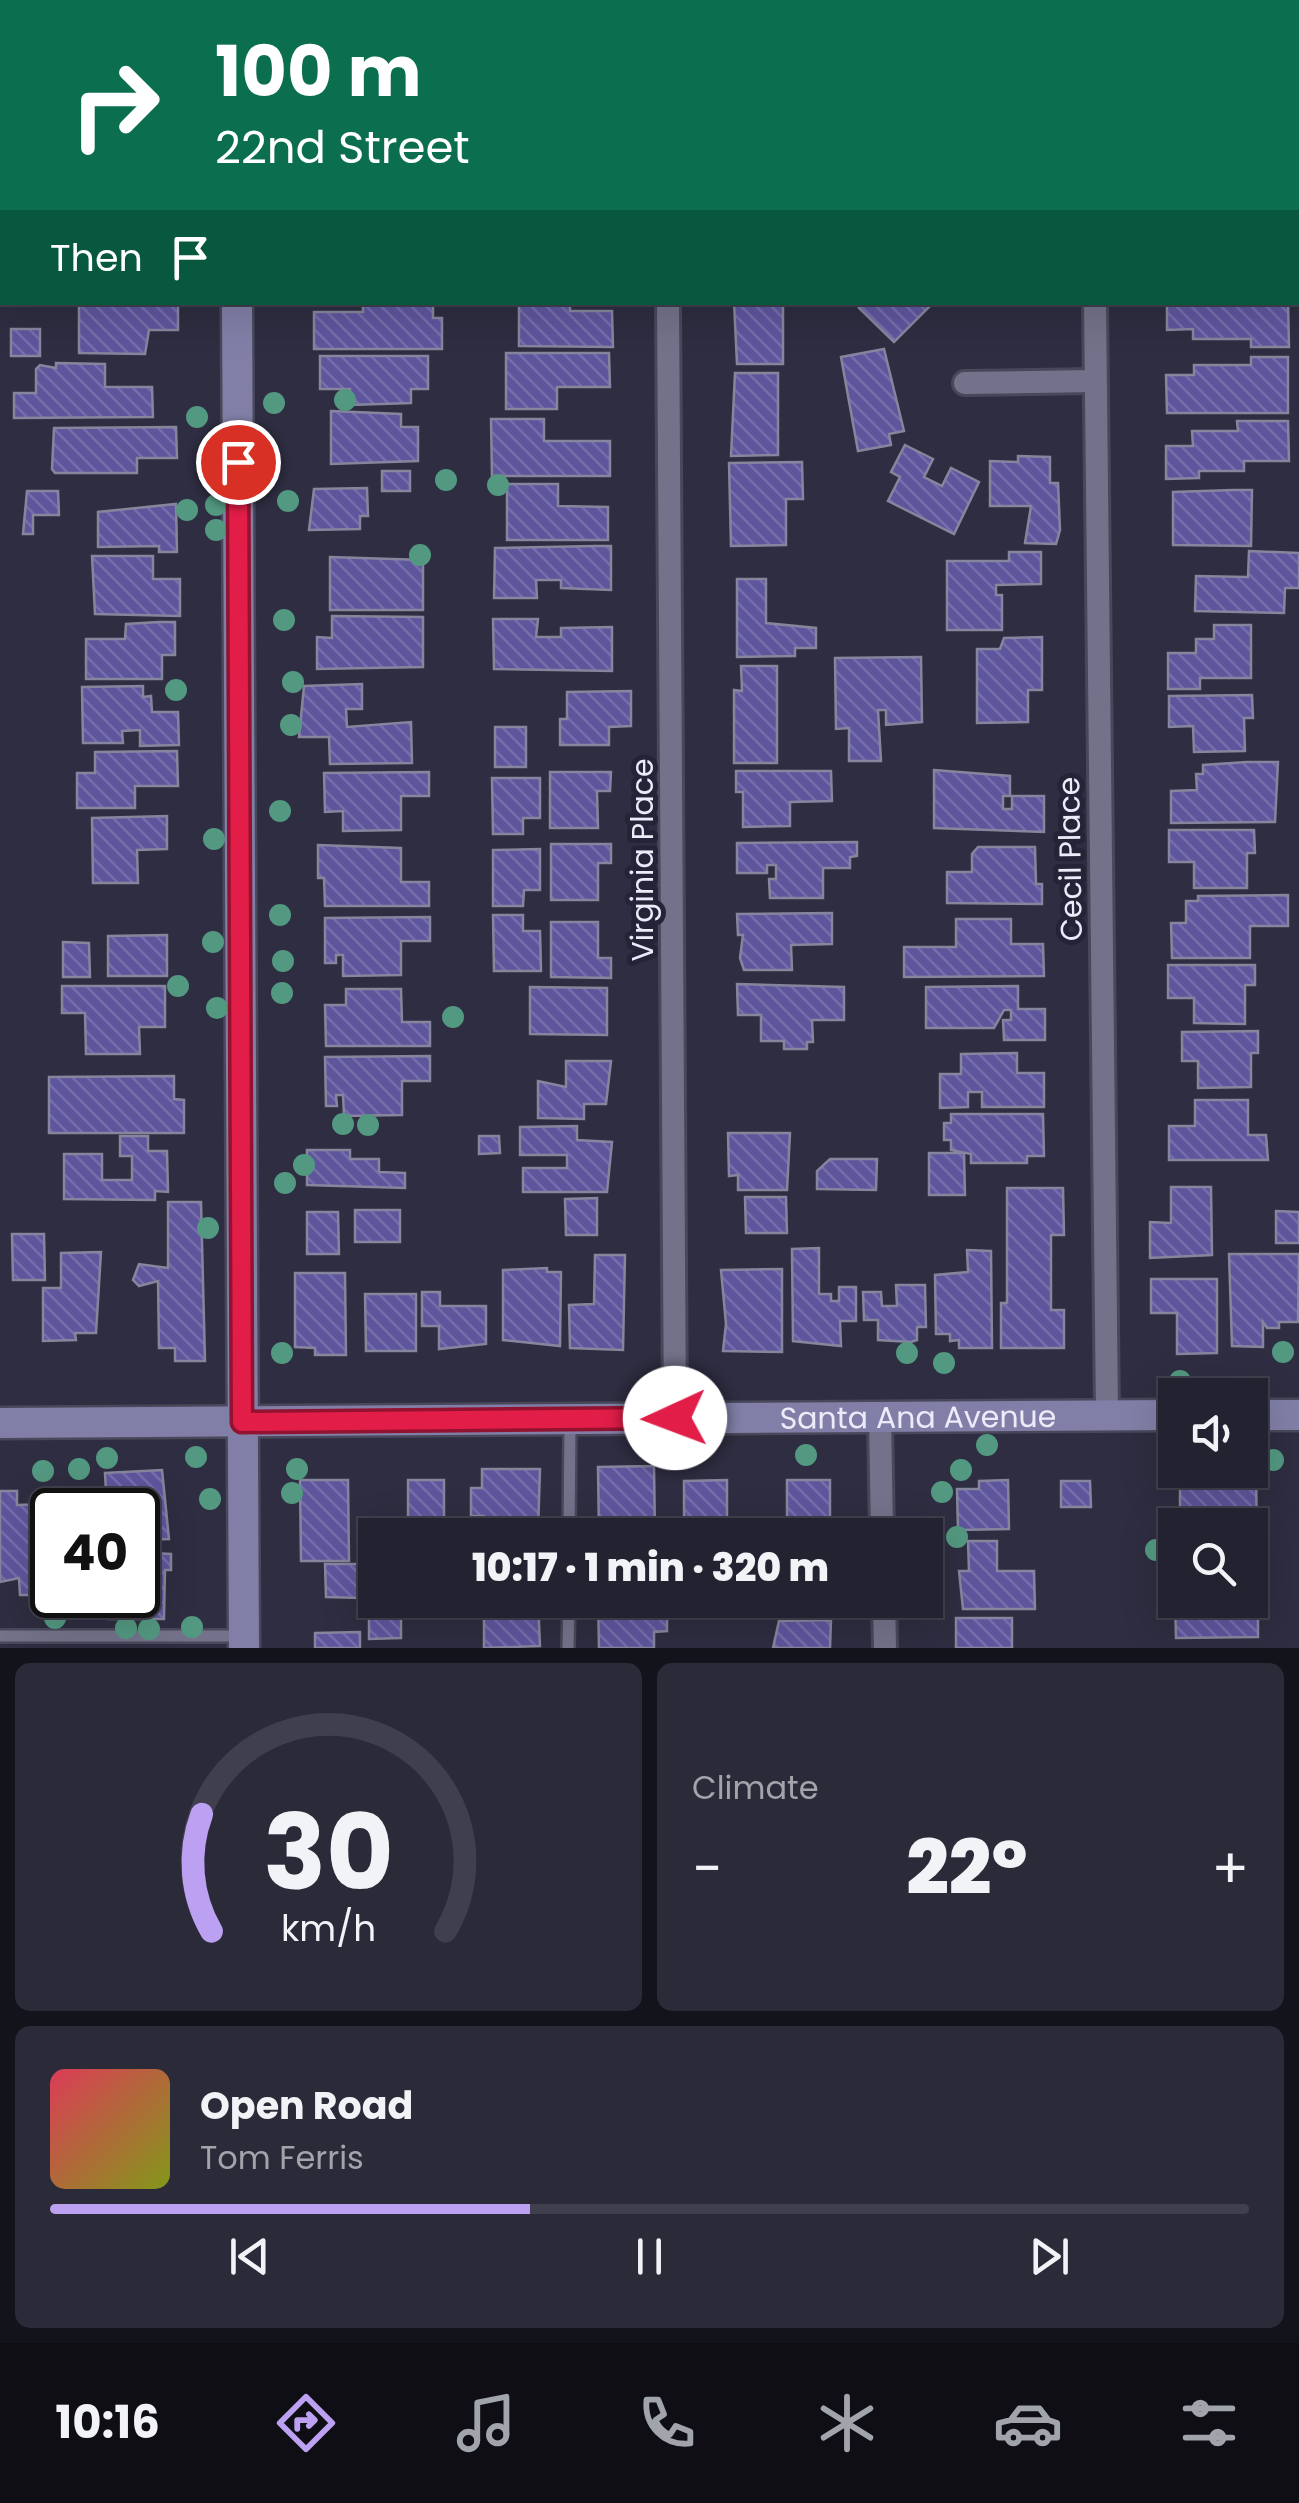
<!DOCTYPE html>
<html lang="en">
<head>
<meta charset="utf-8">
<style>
  :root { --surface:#222231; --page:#2a2a39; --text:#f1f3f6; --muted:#a2a4ab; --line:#3f3f4d; --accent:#bca0f2 }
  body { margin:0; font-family:Poppins,sans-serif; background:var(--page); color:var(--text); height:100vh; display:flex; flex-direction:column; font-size:38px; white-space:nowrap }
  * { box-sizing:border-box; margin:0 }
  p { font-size:32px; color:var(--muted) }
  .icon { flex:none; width:55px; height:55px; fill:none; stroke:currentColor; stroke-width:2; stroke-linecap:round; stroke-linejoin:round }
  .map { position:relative; height:1648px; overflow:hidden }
  .sheet { display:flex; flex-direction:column; gap:15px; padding:15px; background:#13131b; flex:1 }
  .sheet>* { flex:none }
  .guide { position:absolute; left:0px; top:0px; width:1300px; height:305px; box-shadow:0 10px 40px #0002,0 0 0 2px var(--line); background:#0b6e4f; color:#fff; overflow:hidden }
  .tools { position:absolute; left:1158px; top:1378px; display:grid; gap:20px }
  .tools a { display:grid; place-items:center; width:110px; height:110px; border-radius:0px; background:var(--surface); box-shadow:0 10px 40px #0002,0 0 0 2px var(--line); font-size:50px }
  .speed { position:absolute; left:30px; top:1488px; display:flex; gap:20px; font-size:50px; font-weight:700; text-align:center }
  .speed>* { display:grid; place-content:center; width:130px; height:130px; border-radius:50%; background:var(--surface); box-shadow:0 10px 40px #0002,0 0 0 2px var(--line); line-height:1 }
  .speed .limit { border:5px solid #111; border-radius:15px; background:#fff; color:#111 }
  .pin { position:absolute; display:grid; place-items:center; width:85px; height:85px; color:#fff; margin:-42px; border:5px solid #fff; border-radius:50%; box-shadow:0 2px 10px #0007 }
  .me { position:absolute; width:110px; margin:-55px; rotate:268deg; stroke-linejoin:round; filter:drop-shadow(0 0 8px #0008) }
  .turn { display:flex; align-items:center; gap:35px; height:210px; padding:0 50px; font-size:45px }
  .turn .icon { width:130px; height:130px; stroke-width:2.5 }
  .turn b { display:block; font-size:70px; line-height:85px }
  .then { display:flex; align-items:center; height:95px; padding:0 50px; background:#0003; gap:20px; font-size:38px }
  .big { font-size:75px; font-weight:800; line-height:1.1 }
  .sheet .widget { flex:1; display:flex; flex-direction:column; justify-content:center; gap:15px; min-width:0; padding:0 35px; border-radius:15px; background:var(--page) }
  .sheet .dial { align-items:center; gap:0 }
  .dial svg { height:260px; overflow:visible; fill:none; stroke:var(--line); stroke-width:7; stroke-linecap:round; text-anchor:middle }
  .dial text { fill:var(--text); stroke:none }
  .song { display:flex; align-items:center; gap:30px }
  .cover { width:120px; height:120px; border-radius:15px; background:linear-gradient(135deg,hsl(350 70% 55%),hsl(70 70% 35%)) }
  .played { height:10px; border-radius:5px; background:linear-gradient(90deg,var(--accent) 40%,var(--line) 40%) }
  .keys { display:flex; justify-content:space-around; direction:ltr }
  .heat { display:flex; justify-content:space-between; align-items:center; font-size:55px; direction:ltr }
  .sheet .tiles { flex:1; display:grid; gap:15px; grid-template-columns:1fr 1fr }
  .widget:last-child { grid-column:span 2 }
  .trip { position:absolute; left:358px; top:1518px; width:585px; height:100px; border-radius:0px; background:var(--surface); box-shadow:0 10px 40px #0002,0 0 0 2px var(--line); font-weight:800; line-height:100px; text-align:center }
  .menu { display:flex; height:160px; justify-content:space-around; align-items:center; background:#0e0e14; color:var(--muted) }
  .menu .icon { width:70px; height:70px }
  .menu .selected { color:var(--accent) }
  .menu b { font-size:45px; color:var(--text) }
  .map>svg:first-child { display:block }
</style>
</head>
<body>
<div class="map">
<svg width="1299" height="1648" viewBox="0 0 1299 1648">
  <defs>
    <pattern id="building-back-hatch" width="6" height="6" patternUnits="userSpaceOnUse" patternTransform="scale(2.5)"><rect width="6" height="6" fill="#5e569d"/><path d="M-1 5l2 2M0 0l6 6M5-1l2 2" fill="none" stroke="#756eab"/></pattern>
  </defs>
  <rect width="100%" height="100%" fill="#2e2d41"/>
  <g fill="url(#building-back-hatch)" stroke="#85859d" stroke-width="2.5">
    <path d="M1165,0h134v11l-1,-9z"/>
    <path d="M79,302h99v28h-29l-4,24 -66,-1z"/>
    <path d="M363,302h70v16h9v31h-128v-37h49z"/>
    <path d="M519,302h51v9h42l1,36 -94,-1z"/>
    <path d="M734,302h49v62h-46z"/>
    <path d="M865,302h69l-40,40 -35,-34z"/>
    <path d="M1167,302h121l1,45h-38v-8h-58v-10l-26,1z"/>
    <rect x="11" y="329" width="29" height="27"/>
    <path d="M884,349l20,82 -15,3 2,11 -33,6 -17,-94z"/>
    <path d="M506,353h103l1,34h-53v22h-51z"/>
    <path d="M320,356h108v33h-17v14l-61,2v-16h-30z"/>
    <path d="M1251,357h37v56h-121l-1,-38h28v-10h57z"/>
    <path d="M56,363l49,1v23h47l1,30 -139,1v-25h22v-24l4,-4 16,3z"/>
    <path d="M735,373h43v82l-47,1z"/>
    <path d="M331,411l70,3v13h17v34l-87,3z"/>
    <path d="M491,419h53v22h66v35h-118z"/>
    <path d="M1237,421h51l1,40h-45v10h-45v7l-33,1v-33h27l-1,-15h46z"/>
    <path d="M176,427l1,31h-40v15h-82l-3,-4 2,-41z"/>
    <path d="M905,445l28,14 -9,18 18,9 9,-18 28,14 -25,52 -66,-33 12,-24 -9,-5z"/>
    <path d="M1018,456l32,1v26h8l2,47 -4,14 -31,-1 6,-37h-41v-45l28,1z"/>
    <path d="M802,462l1,37h-17v46l-55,1 -2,-83z"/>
    <rect x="382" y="471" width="28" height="20"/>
    <path d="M507,484h51v22l50,1v33h-101z"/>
    <path d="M367,488l1,28h-8v13l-51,1 5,-41z"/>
    <path d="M1233,490h19l-1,56 -78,-1v-53z"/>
    <path d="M27,491h31l1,24h-26v19h-10z"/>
    <path d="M176,504l1,48h-18v-6l-61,1v-35z"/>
    <path d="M595,546h16v44l-50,-2v-8h-25l1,18h-43l1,-50z"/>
    <path d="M1249,551l50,2v35h-14l-1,25 -89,-2 1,-35 52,1z"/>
    <path d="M1009,552h32v32l-45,1v10h6v35h-55v-69h62z"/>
    <path d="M92,556h61v23h27v37l-85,-2z"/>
    <path d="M330,557l93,3v50h-93z"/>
    <path d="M737,579h29v44l50,5v20h-21v8l-58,1z"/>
    <path d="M332,616l91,1v50l-106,2v-32l15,1z"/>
    <path d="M493,619h45l-2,18h25v-9l51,-1v44l-118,-2z"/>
    <path d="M159,622h16v33h-13v24h-76v-40h39l1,-15z"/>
    <path d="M1214,625h37v53h-51v11h-32v-36h28v-14h18z"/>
    <path d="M1042,637v53h-14v32l-51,1v-74h23l4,-11z"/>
    <path d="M921,657l1,65 -36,3v-15h-8l3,51h-32v-33l-13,1 -1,-71z"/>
    <path d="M741,666h36v97h-43v-73l8,1z"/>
    <path d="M362,684v25h-16l1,18 64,-5 1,41 -82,1 -1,-27h-30l5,-51z"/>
    <path d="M143,686v11l8,-1 1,16h26l1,33 -39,1v-16l-18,1 1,12h-40l-1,-56z"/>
    <path d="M631,691v35l-22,1v18h-49v-26h7v-27z"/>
    <path d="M1252,695l1,23h-9l1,33 -51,1 -1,-26 -24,1v-31z"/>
    <rect x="495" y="727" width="31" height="40"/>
    <path d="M177,751l1,35h-43v22h-58v-35h18v-21z"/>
    <path d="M1247,762h31l-3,60 -104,1v-32l26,-1 -1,-16h7v-9z"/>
    <path d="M934,770l76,6v20h-7v13h9v-13h32v36l-110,-4z"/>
    <path d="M736,771h95l1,30 -42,1v24l-47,1v-35h-7z"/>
    <path d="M429,772v24h-28v34l-58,1v-20l-18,1 -1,-39z"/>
    <path d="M550,772h61l-1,19h-13l1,37h-48z"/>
    <path d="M492,778h48v40h-17v16h-30z"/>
    <path d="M167,816v33l-30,1 1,33h-45l-1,-65z"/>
    <path d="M1169,830h85l1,23h-8v35h-53v-26h-25z"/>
    <path d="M857,842v14l-7,1v11h-27v30h-53l-1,-19h7v-14h-9v8h-30v-30z"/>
    <path d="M551,844h60v19h-13v37h-47z"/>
    <path d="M318,845l83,3v34h28v24h-104l-1,-28h-6z"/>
    <path d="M978,847h57l1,37h6v20l-95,-1v-31h25v-18z"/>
    <path d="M540,849v41h-16l-1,16h-30v-56z"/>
    <path d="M1288,895v31h-38v32h-78l-1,-35h15v-22h12v-5z"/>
    <path d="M832,913v31l-41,1 1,25h-48l-4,-12 3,-23h-5l-1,-21z"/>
    <path d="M493,915h30v16h17l1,40h-47z"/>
    <path d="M430,917v24h-29v34l-58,1v-21h-7v8h-11v-45z"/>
    <path d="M956,919h55v25h32l1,32 -140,1v-30h52z"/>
    <path d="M551,922h47v36h13v20l-60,-1z"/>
    <path d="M167,935v41h-59v-40z"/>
    <path d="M63,942l26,1 1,34h-27z"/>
    <path d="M1168,965h87v20h-10v39l-51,-1v-25h-26z"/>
    <path d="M737,984l107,3v33h-32l1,22h-6v7h-23v-8h-23v-26h-23z"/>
    <path d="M62,986h103v41h-26l1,27h-54l-1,-41h-23z"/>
    <path d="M1018,986v23h27v31h-41l-1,-20h8v-10h-7l-10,18h-68v-41z"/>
    <path d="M530,987l77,1v47l-77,-1z"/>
    <path d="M346,989h55l1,33h28v24h-104l-1,-41h21z"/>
    <path d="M1258,1031v22h-7v34l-53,1v-27h-16v-29z"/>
    <path d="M1017,1053v20h27v34h-62v-15h-14v15l-28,1v-34h21v-20z"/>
    <path d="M430,1056v25h-28v34l-58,1 -1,-21h-7l1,11h-11l-1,-49z"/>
    <path d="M566,1061h45l-5,43h-22v15l-46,-1v-37l28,6z"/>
    <path d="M174,1076v23l10,1v33h-135v-56z"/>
    <path d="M1195,1100h53v35h18l2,25h-99v-34h26z"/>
    <path d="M951,1114h92l1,42h-17v7h-56v-9l-20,-4v-10h-7v-17h7z"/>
    <path d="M577,1126v14l35,2 -5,50h-84v-24h44v-13h-47v-28z"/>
    <path d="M728,1133h62l-3,57h-49v-15l-9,1z"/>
    <path d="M120,1136h28v15h19l1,41 -13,-1v9l-91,-1v-45h38v26h30v-24h-12z"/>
    <path d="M479,1136h20l1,17 -21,1z"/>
    <path d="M307,1150h43v9h29v13l26,1v15l-98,-3z"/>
    <path d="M929,1153h35l1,42h-36z"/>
    <path d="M830,1159h47l-1,31 -59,-1v-18z"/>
    <path d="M1171,1187h40l1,68 -62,3v-36l21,1z"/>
    <path d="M1007,1188h56l1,47h-13v75h13v38h-63v-45h6z"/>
    <path d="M745,1197h41l1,36h-41z"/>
    <path d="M597,1198v37h-31l-1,-36z"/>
    <path d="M168,1202h33l4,159h-30v-13h-16l-1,-67 -19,5 -6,-6 6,-16 29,4z"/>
    <rect x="355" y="1210" width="45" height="32"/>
    <path d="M1276,1211l23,1v31h-23z"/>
    <path d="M307,1212h31l1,42h-32z"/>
    <path d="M12,1234h32l1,46h-32z"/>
    <path d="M819,1248v46h12v7h8v-14h17v34h-16l1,25 -48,-5 -1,-92z"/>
    <path d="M967,1250l24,1 1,97h-33v-8l-9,1v-7h-14l-1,-59 33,-3z"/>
    <path d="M101,1252l-5,81h-21l1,7 -33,1v-53h18v-35z"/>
    <path d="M1229,1254h70l-1,68h-19v6h-12l-4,-6v25l-31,-1z"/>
    <path d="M595,1255h30l-2,95 -53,-2 -1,-43 25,-1z"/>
    <path d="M547,1268v4h14l-1,74 -57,-6v-70z"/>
    <path d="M782,1269v83l-59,-1 3,-27 -5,-54z"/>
    <path d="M295,1273h50l1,82h-31v-7l-20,-1z"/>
    <path d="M1151,1279h66v74l-40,1v-41h-26z"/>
    <path d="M896,1285h29l1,42h-9v13l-6,2 -33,-2v-20h-14l-1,-28h18l1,14h15z"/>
    <path d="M422,1292h18v14h46v38l-47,5v-23h-17z"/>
    <path d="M365,1294h51v57h-50z"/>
    <path d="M654,1466l1,69h-56l-1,-68z"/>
    <path d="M1250,1467h6l1,83h-7v-25h-30l-1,-16h-39v-39z"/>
    <path d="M482,1469h58l-2,62 -54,4v-19h-13v-28h11z"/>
    <path d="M162,1470l7,69 -28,1 -3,-30h-31l-2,-37z"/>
    <path d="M300,1480h48l1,81h-48z"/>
    <path d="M408,1480h36v55h-60v-8l24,-1z"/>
    <path d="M727,1480v49h-43v-48z"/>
    <rect x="787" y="1480" width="43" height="49"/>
    <path d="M1008,1480l1,49 -51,1 -1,-41h22v-8z"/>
    <path d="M1061,1481h29l1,26h-30z"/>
    <path d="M0,1491h17v14l29,-1v91h-26l-1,-17 -19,4z"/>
    <path d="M968,1541h29v30h37l1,38h-72l-4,-38h10z"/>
    <path d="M150,1553l21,1v16h-6l-1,49h-56v-24h30v-26h13z"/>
    <path d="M325,1564h35v34l-34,-1z"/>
    <path d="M484,1600h54l2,46 -56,2z"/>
    <path d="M598,1600l69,1v30l-13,1v16h-55z"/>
    <path d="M695,1600h43l1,9h-44z"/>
    <rect x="772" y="1600" width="49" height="10"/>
    <path d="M1175,1600l83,2v35l-82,1z"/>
    <path d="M369,1609h32v29l-32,1z"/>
    <rect x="956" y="1618" width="56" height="30"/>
    <path d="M831,1620l-1,28h-57l6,-27z"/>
    <path d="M360,1632v16h-45v-15z"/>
  </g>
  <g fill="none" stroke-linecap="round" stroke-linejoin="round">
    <g stroke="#49485a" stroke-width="16">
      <g id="lane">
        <path d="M1298,236h1"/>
        <path d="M569,1535l1,-114"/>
        <path d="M0,1636h243"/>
        <path d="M568,1648l1,-48"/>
      </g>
    </g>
    <g stroke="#49485a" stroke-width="28">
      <g id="street">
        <path d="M667,0v2"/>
        <path d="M1095,2v-2"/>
        <path d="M668,302l7,1116"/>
        <path d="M1095,302l12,1113"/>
        <path d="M965,383l130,-2"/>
        <path d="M880,1416l2,119"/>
        <path d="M884,1600l1,48"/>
      </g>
    </g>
    <g stroke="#49485a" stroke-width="35">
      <g id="secondary">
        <path d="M236,0v2"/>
        <path d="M237,302l7,1346"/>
        <path d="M1250,1415h49"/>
        <path id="s1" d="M0,1423l1175,-8"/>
      </g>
    </g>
    <use href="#lane" stroke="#73728a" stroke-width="11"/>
    <use href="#street" stroke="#73728a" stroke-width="22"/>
    <use href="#secondary" stroke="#817fa7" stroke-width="30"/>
  </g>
  <g fill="#539880">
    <circle cx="345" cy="400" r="11"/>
    <circle cx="274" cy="403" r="11"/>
    <circle cx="197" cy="417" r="11"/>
    <circle cx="446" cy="480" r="11"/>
    <circle cx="498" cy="485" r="11"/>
    <circle cx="288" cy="501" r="11"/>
    <circle cx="216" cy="505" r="11"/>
    <circle cx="187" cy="510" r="11"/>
    <circle cx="216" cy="530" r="11"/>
    <circle cx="420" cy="555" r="11"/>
    <circle cx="284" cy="620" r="11"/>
    <circle cx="293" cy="682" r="11"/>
    <circle cx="176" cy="690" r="11"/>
    <circle cx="291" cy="725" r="11"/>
    <circle cx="280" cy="811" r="11"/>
    <circle cx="214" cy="839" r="11"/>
    <circle cx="280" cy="915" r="11"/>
    <circle cx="213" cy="942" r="11"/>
    <circle cx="283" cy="961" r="11"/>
    <circle cx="178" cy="986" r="11"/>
    <circle cx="282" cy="993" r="11"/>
    <circle cx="217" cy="1008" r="11"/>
    <circle cx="453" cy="1017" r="11"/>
    <circle cx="343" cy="1124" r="11"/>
    <circle cx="368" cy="1125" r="11"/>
    <circle cx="304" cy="1165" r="11"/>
    <circle cx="285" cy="1183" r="11"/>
    <circle cx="208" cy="1228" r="11"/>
    <circle cx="1283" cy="1352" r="11"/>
    <circle cx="282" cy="1353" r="11"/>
    <circle cx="907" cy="1353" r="11"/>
    <circle cx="944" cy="1363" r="11"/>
    <circle cx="1180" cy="1381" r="11"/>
    <circle cx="987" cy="1445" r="11"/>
    <circle cx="806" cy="1455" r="11"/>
    <circle cx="196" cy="1457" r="11"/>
    <circle cx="107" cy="1458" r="11"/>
    <circle cx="1273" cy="1460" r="11"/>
    <circle cx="79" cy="1469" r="11"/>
    <circle cx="297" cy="1469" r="11"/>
    <circle cx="961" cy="1470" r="11"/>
    <circle cx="43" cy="1471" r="11"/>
    <circle cx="942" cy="1492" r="11"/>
    <circle cx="292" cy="1493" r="11"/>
    <circle cx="210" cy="1499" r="11"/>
    <circle cx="957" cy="1537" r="11"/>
    <circle cx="1156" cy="1550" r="11"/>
    <circle cx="55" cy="1618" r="11"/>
    <circle cx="192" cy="1627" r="11"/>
    <circle cx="126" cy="1628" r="11"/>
    <circle cx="149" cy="1629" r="11"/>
  </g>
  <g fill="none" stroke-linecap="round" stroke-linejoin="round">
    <g stroke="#92132f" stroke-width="25">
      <path id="route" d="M238,462l4,960 433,-4"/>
    </g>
    <use href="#route" stroke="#e11d48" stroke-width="18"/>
  </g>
  <g text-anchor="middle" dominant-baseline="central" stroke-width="10" stroke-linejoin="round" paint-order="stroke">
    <g font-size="30" fill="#ecebf9" stroke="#242337">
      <text transform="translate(1070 859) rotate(-91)">Cecil Place</text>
      <text transform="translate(642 860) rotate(-90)">Virginia Place</text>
      <text stroke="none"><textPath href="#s1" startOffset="918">Santa Ana Avenue</textPath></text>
    </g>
  </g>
</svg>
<div class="tools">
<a><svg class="icon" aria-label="sound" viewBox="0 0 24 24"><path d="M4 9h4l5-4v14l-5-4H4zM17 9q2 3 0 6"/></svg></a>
<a><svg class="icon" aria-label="search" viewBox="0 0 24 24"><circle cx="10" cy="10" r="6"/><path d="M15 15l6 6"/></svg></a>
</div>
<div class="speed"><div class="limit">40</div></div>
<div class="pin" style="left:238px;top:462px;background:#d93025"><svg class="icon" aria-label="arrive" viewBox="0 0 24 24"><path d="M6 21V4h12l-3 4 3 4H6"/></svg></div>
<svg class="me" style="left:675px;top:1418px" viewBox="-20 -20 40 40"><circle r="19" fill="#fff"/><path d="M0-13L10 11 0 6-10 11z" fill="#e11d48"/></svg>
<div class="trip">10:17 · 1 min · 320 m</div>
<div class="guide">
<div class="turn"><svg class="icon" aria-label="right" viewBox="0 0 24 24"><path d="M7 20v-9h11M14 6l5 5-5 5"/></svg><div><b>100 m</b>22nd Street</div></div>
<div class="then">Then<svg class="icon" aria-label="arrive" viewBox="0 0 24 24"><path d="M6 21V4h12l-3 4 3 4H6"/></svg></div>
</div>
</div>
<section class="sheet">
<div class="tiles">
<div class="widget dial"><svg viewBox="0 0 100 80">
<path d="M14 69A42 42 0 1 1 86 69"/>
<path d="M14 69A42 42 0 0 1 11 33" stroke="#bca0f2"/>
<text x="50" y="56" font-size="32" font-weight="700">30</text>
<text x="50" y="72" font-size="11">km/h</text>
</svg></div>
<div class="widget"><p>Climate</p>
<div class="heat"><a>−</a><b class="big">22°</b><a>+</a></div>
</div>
<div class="widget">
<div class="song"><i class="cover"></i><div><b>Open Road</b><p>Tom Ferris</p></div></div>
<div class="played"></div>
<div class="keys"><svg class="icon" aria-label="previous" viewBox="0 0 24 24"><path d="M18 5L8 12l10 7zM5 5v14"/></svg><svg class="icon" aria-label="pause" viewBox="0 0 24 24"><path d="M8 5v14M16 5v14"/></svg><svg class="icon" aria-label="next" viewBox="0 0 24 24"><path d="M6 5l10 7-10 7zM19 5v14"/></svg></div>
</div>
</div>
</section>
<nav class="menu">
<b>10:16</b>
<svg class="icon selected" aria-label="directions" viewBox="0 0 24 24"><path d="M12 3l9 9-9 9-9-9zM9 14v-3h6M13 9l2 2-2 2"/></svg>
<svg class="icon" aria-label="music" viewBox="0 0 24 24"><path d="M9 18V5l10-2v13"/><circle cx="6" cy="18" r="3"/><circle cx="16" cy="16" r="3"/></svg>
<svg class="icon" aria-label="phone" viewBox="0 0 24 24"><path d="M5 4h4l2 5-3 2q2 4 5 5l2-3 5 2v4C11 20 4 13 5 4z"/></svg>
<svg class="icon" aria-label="climate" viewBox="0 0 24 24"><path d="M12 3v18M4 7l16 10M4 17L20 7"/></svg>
<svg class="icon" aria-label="car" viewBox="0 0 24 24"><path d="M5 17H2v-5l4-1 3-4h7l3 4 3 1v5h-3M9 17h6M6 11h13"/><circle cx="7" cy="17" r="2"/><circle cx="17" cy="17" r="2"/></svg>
<svg class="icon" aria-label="filters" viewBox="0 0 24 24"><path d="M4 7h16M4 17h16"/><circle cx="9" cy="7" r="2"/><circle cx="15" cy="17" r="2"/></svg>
</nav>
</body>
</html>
